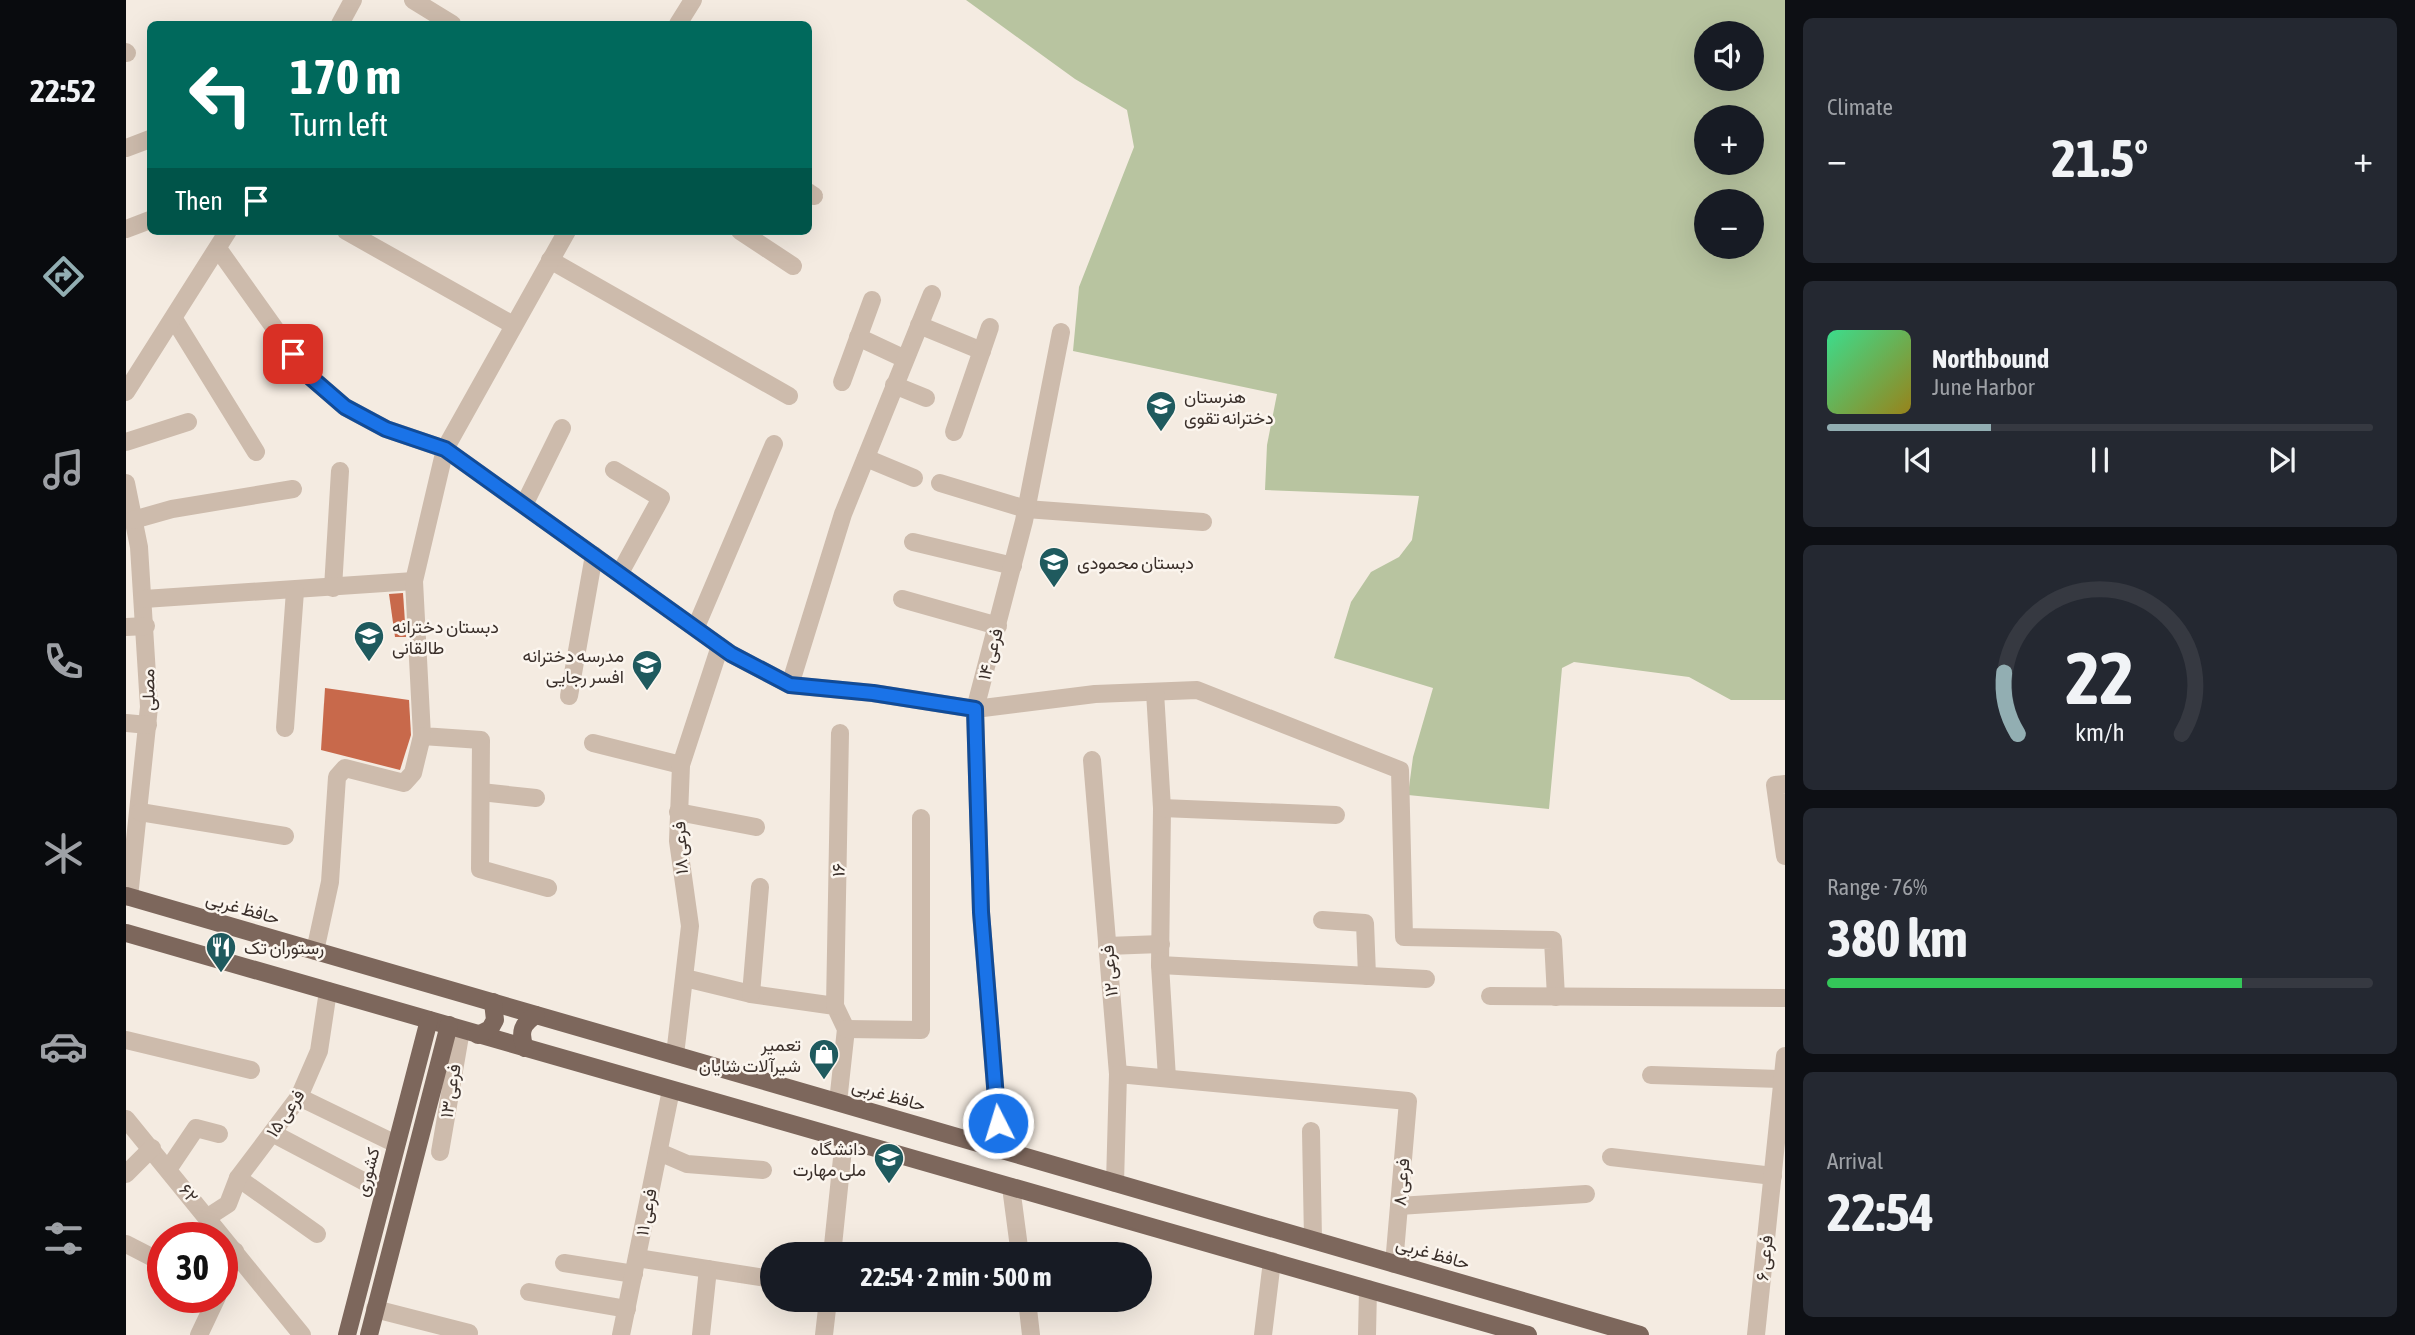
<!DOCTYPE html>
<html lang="en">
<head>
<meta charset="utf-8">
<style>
  :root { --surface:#171b24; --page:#242831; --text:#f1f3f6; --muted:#9ea1a6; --line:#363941; --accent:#92aeb2 }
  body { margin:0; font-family:"Asap Condensed",Vazirmatn,sans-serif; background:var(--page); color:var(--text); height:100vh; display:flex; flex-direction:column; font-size:26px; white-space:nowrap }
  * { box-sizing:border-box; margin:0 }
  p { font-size:23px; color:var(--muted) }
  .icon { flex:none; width:38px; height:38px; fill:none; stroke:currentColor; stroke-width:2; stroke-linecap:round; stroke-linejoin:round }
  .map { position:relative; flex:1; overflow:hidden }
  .details { display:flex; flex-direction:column; gap:18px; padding:18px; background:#0d0f14; width:630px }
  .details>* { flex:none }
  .banner { position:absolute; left:21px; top:21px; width:665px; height:214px; border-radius:10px; box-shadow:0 7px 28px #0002; background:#00695c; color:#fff; overflow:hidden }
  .fabs { position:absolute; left:1568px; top:21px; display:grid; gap:14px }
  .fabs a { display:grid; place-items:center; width:70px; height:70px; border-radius:50%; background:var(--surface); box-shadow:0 7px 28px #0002; font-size:35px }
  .speed { position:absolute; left:21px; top:1222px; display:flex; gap:14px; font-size:35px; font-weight:700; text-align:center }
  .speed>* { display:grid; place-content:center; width:91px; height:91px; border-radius:50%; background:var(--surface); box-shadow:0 7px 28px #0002; line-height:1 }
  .speed .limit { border:10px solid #d22; background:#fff; color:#111 }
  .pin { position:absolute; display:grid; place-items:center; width:60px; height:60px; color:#fff; margin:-30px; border-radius:14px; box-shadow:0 4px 10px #0006 }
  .me { position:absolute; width:77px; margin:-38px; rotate:355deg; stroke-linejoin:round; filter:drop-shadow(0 0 5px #0008) }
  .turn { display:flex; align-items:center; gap:24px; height:147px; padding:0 28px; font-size:32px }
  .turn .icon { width:91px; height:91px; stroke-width:2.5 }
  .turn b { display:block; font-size:49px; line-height:60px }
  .then { display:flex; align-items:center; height:66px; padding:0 28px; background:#0003; gap:14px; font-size:26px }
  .big { font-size:52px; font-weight:700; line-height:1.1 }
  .details .card { flex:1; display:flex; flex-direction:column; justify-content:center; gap:10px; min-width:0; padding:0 24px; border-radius:10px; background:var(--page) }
  .details .dial { align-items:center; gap:0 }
  .dial svg { height:182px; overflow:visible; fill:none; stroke:var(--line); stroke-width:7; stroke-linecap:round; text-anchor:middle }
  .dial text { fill:var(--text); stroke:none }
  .song { display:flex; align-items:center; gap:21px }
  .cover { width:84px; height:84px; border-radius:10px; background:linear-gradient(135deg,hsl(150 70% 55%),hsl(50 70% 35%)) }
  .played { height:7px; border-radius:4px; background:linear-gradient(90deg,var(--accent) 30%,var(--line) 30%) }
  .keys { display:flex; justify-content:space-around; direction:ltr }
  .heat { display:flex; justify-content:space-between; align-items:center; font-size:38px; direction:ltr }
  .charge { height:10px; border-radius:5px; background:linear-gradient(90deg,#34c759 76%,var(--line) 0) }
  .trip { position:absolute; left:634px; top:1242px; width:392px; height:70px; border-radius:35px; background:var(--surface); box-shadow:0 7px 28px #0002; font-weight:700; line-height:70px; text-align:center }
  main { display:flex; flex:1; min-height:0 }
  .tab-bar { display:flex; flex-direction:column; width:126px; justify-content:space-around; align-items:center; background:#090b0e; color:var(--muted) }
  .tab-bar .icon { width:49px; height:49px }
  .tab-bar .active { color:var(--accent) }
  .tab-bar b { font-size:32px; color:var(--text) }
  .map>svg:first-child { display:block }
</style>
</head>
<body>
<main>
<nav class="tab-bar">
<b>22:52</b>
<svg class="icon active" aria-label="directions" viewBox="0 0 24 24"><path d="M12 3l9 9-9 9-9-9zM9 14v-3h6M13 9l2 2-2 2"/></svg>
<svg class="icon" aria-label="music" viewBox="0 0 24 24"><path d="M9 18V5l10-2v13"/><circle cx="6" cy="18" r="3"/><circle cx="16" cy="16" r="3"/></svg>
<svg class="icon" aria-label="phone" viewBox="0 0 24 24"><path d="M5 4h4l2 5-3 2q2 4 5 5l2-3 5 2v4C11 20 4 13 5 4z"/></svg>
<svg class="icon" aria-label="climate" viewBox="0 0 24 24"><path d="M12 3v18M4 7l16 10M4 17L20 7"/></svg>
<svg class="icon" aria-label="car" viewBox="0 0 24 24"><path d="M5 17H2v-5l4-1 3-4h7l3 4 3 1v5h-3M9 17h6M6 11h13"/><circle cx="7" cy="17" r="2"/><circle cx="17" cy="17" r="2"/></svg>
<svg class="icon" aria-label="filters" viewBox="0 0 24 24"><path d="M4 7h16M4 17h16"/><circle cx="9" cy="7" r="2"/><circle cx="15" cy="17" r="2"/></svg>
</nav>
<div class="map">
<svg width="1659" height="1335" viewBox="0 0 1659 1335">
  <rect width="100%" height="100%" fill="#f4ebe1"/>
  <path fill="#b8c4a0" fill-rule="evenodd" d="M840,0h819v700h-54l-42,-23 -115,-15 -12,6 -13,141 -141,-14 5,-38 20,-69 -99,-30 17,-56 20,-30 28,-15 13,-17 7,-44 -154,-6 2,-45 10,-51 -204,-43 6,-64 55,-140 -7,-37 -52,-31zM1580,33h46v46h-46zM1580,117h46v46h-46zM1580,201h46v46h-46z"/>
  <g fill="#c8694b">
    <path d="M277,593l3,44h-11l-6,-43z"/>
    <path d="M199,688l84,12 2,35 -11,35 -79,-20z"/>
  </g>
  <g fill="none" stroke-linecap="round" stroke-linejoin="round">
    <g stroke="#cdbbac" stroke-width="18">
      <path d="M287,0l39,24"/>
      <path d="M214,24l13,-24"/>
      <path d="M552,24l15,-24"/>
      <path d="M0,52l1,1"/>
      <path d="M0,148l24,-9"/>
      <path d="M682,192l6,4"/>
      <path d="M0,229l24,-9"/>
      <path d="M220,231l167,94"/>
      <path d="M614,231l53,35"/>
      <path d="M93,250l89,125 37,32 41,22 59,20 286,205 59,31 83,8 102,16 120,-15 102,-4 203,80 4,167 149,3 3,57"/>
      <path d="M424,260l239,136"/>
      <path d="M48,319l82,133"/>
      <path d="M793,325l63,26"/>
      <path d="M732,337l47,22"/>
      <path d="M716,382l30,-82"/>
      <path d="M768,385l32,13"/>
      <path d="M0,392l102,-161"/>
      <path d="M828,432l36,-105"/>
      <path d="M0,442l62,-20"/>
      <path d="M740,458l48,20"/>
      <path d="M488,470l47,28 -41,75"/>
      <path d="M0,483l13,64 10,160 -20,190"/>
      <path d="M814,483l86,26 177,13"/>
      <path d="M398,505l38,-77"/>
      <path d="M7,520l39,-11 121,-20"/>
      <path d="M787,542l100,24"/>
      <path d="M207,588l7,-117"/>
      <path d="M18,599l270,-18"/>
      <path d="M776,599l96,27"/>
      <path d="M0,627l20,-1"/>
      <path d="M570,627l78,-183"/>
      <path d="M664,685l53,-171 89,-220"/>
      <path d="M1029,692l7,116 -2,157 7,113"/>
      <path d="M443,696l25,-141"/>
      <path d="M0,723l22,2"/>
      <path d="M159,728l10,-137"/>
      <path d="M467,743l88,22"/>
      <path d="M966,760l26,314 -3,109"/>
      <path d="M1659,784l-10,1 10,71"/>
      <path d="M355,792l55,6"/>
      <path d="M1036,808l174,7"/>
      <path d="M14,812l145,24"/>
      <path d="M552,812l78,15"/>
      <path d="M422,888l-68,-19 1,-129 -59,-4 -8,-155 31,-132 122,-218"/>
      <path d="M1196,920l43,3 2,53"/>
      <path d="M981,946l54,-2"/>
      <path d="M189,951l15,-69 7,-105 8,-9 59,15 9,-10 9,-37"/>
      <path d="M1034,965l266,14"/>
      <path d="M559,978l66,16 84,12 11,23 -8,73"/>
      <path d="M625,994l9,-107"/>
      <path d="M1364,996l295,2"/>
      <path d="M709,1006l5,-273"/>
      <path d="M720,1029l75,1v-212"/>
      <path d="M0,1040l125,30"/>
      <path d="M549,1055l15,-129 -12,-85 3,-76 39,-119"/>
      <path d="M992,1074l290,27 -14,163"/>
      <path d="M1525,1075l132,4"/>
      <path d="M173,1097l97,47"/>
      <path d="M0,1119l176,216"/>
      <path d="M1185,1131l2,109"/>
      <path d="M146,1133l112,59"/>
      <path d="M874,1149l-19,-237 -6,-203 49,-188 37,-189"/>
      <path d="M314,1152l21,-122"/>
      <path d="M533,1152l28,12 76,6"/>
      <path d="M1485,1157l162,19"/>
      <path d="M43,1168l27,-40 23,6"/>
      <path d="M0,1174l26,-26"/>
      <path d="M112,1178l79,56"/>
      <path d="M885,1187l9,68"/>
      <path d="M1273,1206l187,-12"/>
      <path d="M82,1217l20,-13 10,-26 61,-81 20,-46 9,-60"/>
      <path d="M0,1244l37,19"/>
      <path d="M706,1255l12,-116"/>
      <path d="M511,1258l135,21"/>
      <path d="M438,1263l70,11"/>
      <path d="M96,1283l13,-32"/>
      <path d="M403,1292l98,17"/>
      <path d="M901,1300l4,35"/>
      <path d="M249,1309l94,24"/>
      <path d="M73,1335l18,-38"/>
      <path d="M495,1335l50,-245"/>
      <path d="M575,1335l7,-66"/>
      <path d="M698,1335l4,-35"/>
      <path d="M1137,1335l9,-74"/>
      <path d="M1241,1335l1,-46"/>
      <path d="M1630,1335l29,-279"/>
    </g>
    <g stroke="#7d675c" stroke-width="18">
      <path d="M0,896l1514,439"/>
      <path d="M0,933l1402,402"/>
      <path d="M352,1035l12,-6 5,-9 -2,-18"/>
      <path d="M399,1048c-6,-16 -3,-24 11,-33"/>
      <path d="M221,1335l82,-315"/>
      <path d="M243,1335l80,-310"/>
    </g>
  </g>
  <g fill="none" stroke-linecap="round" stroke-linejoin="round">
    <g stroke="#114b97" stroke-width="18">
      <path id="route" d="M167,354l15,21 37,32 41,22 59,20 286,205 59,31 83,8 102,16 6,203 17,211"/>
    </g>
    <use href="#route" stroke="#1a73e8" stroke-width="12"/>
  </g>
  <defs>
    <g id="school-pin" transform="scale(1.575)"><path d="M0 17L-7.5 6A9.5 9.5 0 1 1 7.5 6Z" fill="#1f5a5e" stroke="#fbf5ee"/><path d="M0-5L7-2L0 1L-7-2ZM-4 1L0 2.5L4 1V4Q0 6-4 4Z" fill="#fff"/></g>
    <g id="restaurant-pin" transform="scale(1.575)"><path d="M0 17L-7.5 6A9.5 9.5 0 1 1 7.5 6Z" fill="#1f5a5e" stroke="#fbf5ee"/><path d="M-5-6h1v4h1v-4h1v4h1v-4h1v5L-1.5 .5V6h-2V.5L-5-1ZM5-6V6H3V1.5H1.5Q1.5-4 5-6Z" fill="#fff"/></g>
    <g id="shop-pin" transform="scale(1.575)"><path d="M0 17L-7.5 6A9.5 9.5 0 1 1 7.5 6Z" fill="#1f5a5e" stroke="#fbf5ee"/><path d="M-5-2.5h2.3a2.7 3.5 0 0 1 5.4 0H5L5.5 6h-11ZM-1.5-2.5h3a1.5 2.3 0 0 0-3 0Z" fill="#fff"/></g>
    <g id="university-pin" transform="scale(1.575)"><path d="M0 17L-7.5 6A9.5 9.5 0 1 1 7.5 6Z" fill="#1f5a5e" stroke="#fbf5ee"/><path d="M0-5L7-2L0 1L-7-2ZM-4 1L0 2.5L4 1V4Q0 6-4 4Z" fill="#fff"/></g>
  </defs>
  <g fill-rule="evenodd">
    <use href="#school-pin" x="1035" y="406"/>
    <use href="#school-pin" x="928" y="562"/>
    <use href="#school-pin" x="243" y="636"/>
    <use href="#school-pin" x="521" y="665"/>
    <use href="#restaurant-pin" x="95" y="947"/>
    <use href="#shop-pin" x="698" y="1054"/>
    <use href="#university-pin" x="763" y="1158"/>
  </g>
  <g text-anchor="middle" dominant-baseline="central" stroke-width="5" stroke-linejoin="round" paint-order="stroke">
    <g font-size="18" fill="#3b302b" stroke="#fbf5ee" text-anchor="start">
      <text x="1058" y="396">هنرستان<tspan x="1058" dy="21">دخترانه تقوی</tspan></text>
      <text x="951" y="562">دبستان محمودی</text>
      <text x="266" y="626">دبستان دخترانه<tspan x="266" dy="21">طالقانی</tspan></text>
      <text x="498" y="655" text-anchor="end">مدرسه دخترانه<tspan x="498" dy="21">افسر رجایی</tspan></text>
      <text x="118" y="947">رستوران تک</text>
      <text x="675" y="1044" text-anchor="end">تعمیر<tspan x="675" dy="21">شیرآلات شایان</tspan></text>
      <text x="740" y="1148" text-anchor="end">دانشگاه<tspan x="740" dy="21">ملی مهارت</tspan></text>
    </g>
    <g font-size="18" fill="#3b302b" stroke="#fbf5ee">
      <text transform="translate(864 654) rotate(-75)">فرعی ۱۴</text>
      <text transform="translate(22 690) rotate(-91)">مصلی</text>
      <text transform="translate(554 848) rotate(-93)">فرعی ۱۸</text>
      <text transform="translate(712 870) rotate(-89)">۱۶</text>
      <text transform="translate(117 908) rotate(16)">حافظ غربی</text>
      <text transform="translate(983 971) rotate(-95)">فرعی ۱۲</text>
      <text transform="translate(324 1091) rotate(-81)">فرعی ۱۳</text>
      <text transform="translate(763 1095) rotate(16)">حافظ غربی</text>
      <text transform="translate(159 1113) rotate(-56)">فرعی ۱۵</text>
      <text transform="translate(241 1172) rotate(-75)">کشوری</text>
      <text transform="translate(1275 1182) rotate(-85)">فرعی ۸</text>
      <text transform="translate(63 1193) rotate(51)">۶۲</text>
      <text transform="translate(520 1212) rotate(-79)">فرعی ۱۱</text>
      <text transform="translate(1307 1253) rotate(16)">حافظ غربی</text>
      <text transform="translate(1638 1258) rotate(-84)">فرعی ۶</text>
    </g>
  </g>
</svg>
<div class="fabs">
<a><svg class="icon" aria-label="sound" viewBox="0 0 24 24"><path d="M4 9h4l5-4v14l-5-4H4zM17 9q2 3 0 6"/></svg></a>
<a>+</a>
<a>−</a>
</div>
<div class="speed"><div class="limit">30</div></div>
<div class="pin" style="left:167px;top:354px;background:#d93025"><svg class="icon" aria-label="arrive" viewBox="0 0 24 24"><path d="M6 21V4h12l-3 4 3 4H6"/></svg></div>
<svg class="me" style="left:872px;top:1123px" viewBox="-20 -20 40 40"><circle r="17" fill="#1a73e8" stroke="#fff" stroke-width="3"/><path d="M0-11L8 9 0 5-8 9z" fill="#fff"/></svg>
<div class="trip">22:54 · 2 min · 500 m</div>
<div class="banner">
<div class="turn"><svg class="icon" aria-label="left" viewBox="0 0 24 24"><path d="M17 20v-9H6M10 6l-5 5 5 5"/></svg><div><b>170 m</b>Turn left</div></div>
<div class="then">Then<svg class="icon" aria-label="arrive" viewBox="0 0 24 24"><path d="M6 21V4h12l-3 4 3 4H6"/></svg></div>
</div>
</div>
<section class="details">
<div class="card"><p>Climate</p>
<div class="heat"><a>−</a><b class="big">21.5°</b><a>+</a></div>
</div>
<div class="card">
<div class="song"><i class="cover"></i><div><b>Northbound</b><p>June Harbor</p></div></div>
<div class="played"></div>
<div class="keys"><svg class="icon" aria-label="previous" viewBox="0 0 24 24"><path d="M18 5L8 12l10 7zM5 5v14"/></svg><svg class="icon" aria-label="pause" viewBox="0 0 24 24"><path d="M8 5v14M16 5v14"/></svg><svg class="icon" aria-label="next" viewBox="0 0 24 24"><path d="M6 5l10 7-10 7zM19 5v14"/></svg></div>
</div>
<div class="card dial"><svg viewBox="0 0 100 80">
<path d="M14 69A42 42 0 1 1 86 69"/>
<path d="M14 69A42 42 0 0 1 8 42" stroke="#92aeb2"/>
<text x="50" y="56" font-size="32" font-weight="700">22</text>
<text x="50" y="72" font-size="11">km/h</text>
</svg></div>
<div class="card"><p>Range · 76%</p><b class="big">380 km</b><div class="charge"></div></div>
<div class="card"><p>Arrival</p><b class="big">22:54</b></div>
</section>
</main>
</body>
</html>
